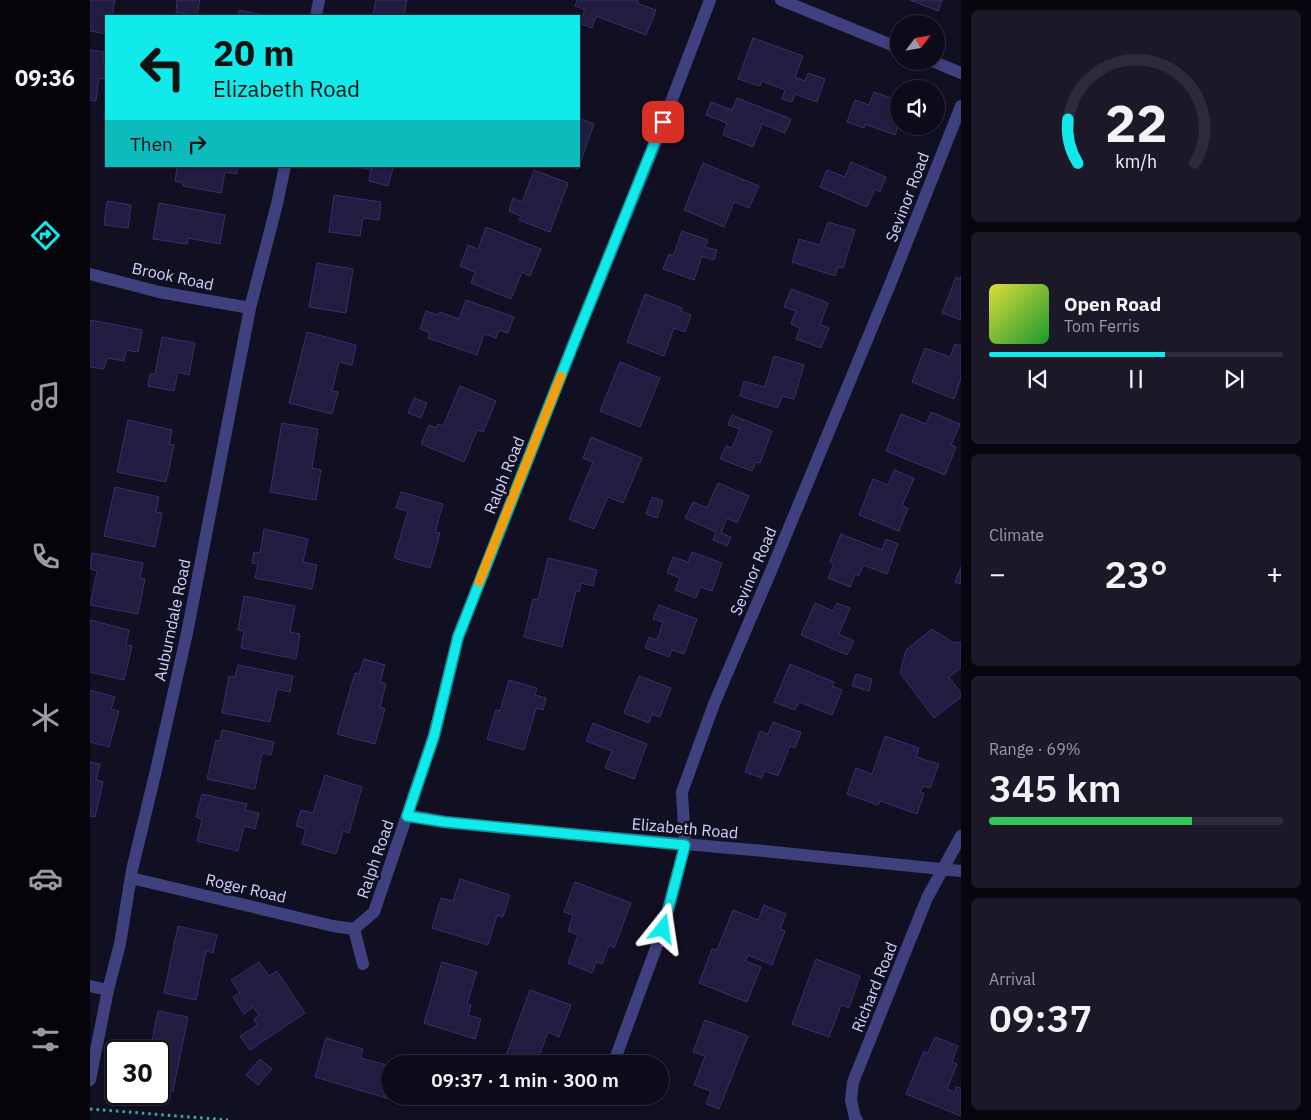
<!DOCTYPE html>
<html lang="en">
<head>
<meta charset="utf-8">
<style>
  :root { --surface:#0d0b1a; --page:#1b1927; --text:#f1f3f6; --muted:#9a9ba2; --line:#2d2b39; --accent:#10eaea }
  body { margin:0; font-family:"IBM Plex Sans",sans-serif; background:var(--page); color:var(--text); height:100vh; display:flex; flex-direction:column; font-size:19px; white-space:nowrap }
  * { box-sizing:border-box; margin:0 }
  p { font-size:16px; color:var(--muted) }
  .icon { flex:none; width:28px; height:28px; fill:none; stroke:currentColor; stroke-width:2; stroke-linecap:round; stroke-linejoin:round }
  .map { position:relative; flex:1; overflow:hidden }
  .drawer { display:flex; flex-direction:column; gap:10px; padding:10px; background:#07060e; width:350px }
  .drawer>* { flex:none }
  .guide { position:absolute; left:15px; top:15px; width:475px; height:152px; border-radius:0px; box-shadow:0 2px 8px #0003,0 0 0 1px var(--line); background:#10eaea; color:#111; overflow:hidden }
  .needle { width:32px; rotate:59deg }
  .fabs { position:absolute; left:800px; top:15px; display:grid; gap:10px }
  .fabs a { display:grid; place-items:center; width:55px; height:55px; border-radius:50%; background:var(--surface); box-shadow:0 2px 8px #0003,0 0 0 1px var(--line); font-size:25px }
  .speed { position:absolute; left:15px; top:1040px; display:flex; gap:10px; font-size:25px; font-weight:700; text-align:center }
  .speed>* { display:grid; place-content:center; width:65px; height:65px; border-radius:50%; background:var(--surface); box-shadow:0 2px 8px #0003,0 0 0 1px var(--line); line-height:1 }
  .speed .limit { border:2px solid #111; border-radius:8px; background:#fff; color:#111 }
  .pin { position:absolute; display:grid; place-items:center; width:42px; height:42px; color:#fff; margin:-21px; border-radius:10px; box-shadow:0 2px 8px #0006 }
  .me { position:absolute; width:55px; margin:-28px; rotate:15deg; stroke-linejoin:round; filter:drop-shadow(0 0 4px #0008) }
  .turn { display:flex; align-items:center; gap:18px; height:105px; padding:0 25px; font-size:22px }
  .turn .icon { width:65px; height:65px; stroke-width:2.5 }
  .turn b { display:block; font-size:35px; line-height:42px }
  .then { display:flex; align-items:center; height:48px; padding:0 25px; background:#0003; gap:10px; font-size:19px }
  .big { font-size:38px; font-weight:600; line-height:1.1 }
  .drawer .widget { flex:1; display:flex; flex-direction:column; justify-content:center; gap:8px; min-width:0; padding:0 18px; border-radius:8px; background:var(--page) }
  .drawer .dial { align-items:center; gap:0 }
  .dial svg { height:130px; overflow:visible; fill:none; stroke:var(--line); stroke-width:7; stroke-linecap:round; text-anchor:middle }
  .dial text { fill:var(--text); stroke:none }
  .song { display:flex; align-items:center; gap:15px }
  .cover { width:60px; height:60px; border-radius:8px; background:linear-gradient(135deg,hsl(60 70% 55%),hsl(130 70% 35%)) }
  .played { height:5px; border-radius:2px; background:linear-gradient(90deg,var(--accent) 60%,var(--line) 60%) }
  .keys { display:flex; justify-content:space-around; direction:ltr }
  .heat { display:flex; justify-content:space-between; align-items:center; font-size:28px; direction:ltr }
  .charge { height:8px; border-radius:4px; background:linear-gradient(90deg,#34c759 69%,var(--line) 0) }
  .trip { position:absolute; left:291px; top:1055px; width:288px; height:50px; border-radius:25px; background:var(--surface); box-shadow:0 2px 8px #0003,0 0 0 1px var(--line); font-weight:600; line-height:50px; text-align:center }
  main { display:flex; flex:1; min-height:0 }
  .menu { display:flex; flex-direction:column; width:90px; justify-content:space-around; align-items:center; background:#05040a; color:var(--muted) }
  .menu .icon { width:35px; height:35px }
  .menu .current { color:var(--accent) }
  .menu b { font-size:22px; color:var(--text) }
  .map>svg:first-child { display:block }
</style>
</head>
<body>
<main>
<nav class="menu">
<b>09:36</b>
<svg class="icon current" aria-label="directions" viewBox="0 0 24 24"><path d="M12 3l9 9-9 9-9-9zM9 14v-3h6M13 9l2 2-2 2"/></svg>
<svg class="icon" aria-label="music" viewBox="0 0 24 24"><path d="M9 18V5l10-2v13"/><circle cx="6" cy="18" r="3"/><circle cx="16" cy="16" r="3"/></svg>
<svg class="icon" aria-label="phone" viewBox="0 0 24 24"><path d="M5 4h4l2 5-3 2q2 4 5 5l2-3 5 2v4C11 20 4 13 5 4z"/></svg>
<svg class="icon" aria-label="climate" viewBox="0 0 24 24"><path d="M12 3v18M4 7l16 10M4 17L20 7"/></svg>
<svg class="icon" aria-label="car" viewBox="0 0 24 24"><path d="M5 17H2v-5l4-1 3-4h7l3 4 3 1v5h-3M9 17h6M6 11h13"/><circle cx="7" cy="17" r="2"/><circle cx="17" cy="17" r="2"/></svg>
<svg class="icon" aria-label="filters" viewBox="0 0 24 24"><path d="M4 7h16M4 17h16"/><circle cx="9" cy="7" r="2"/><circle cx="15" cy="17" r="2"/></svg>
</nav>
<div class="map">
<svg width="871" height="1120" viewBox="0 0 871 1120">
  <rect width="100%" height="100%" fill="#110f22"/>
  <g fill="#211d41" stroke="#36306c">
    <path d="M0,0h25l-3,16h-6v18l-16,-3z"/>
    <path d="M87,0h23l-3,16 -21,-4z"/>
    <path d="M286,0h31l-3,16h-24l-7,-1z"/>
    <path d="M487,0h61l-1,3 19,7 -10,25 -50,-19 -4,12 -13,-5 6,-13 -10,-4z"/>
    <path d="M820,0h32l-4,11z"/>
    <path d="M149,10l25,5 -1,1h-25z"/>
    <path d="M663,38l50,18 -8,21 10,4 3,-8 17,6 -8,23 -22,-8 -3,8 -10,-3 3,-9 -23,-9 -2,5 -22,-7z"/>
    <path d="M0,50l14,2 -1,10 3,1v16l-7,-1 -3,23 -6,-1z"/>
    <path d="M784,92l25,9v22l-4,12 -30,-11 -1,4 -17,-6 8,-22 14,5z"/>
    <path d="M647,98l54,21 -6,14 -23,-9 -9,23 -30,-12 4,-12 -21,-8 5,-13 21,8z"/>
    <path d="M489,118l15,6 -16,45 -9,-3h10z"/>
    <path d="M761,162l35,15 -6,15 -5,-3 -8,18 -47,-20 7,-17 18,7z"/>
    <path d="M613,163l56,23 -10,22 -15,-6 -10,25 -40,-17z"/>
    <path d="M87,166l11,1 50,-1 -1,8 -12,-2 -4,21 -38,-7 1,-3 -9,-2z"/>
    <path d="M262,166h20l-1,4z"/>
    <path d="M282,166h14l7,2 -5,18 -19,-5z"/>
    <path d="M444,170l34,13 -18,49 -31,-12 2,-4 -12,-5 4,-13 9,4z"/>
    <path d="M244,195l47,7 -2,18 -16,-2 -3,18 -31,-4z"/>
    <path d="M17,201l24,4 -3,23 -24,-3z"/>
    <path d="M69,203l66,12 -5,29 -32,-6 -1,6 -34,-5z"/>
    <path d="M738,222l27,8 -12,38 -5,-1 -3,9 -43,-14 7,-23 21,6z"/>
    <path d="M396,227l55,22 -11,27 -8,-4 -11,27 -40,-16 4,-11 -15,-6 8,-21 10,4z"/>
    <path d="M592,231l26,9 -3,7 12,3 -3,10 -12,-4 -8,24 -31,-11 6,-15 4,2z"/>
    <path d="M227,263l36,6 -7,44 -37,-6z"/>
    <path d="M871,276v44l-19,-7 14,-36 4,2z"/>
    <path d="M701,289l37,14 -8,22 9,3 -8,20 -25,-9 4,-11 -9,-4 5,-13 -12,-4z"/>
    <path d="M555,294l37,14 -1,3 10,4 -6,17 -11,-4 -10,28 -37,-14z"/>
    <path d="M376,300l48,17 -6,16 -9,-3 -3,8 -12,-4 -7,21 -49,-17 2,-5 -10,-4 6,-18 12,4 2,-3 19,7z"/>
    <path d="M0,320l52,10 -4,22 -12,-2 -2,11 -17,-3 -3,11 -14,-2z"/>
    <path d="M217,332l49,13 -4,20 -13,-3 -7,29 6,1 -6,22 -43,-11z"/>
    <path d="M72,337l33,6 -6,32 -11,-3 -4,19 -26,-5 2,-12h5z"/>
    <path d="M865,344l6,2v32l-7,21 -42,-17 13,-34 25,9z"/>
    <path d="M684,356l30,9 -10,34 -12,-3 -4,12 -38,-12 4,-15 21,6z"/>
    <path d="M530,362l40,16 -20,49 -40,-16z"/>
    <path d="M370,386l36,15 -13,31 -6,-2 -13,32 -43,-18 8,-19 7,3 2,-4 5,2z"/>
    <path d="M324,398l13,5 -6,15 -13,-5z"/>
    <path d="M841,412l29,12 -9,21 5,2 -11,28 -59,-24 15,-37 25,10z"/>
    <path d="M642,415l40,16 -12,32 -4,-1 -4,9 -32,-12 6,-13 6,2 8,-19 -12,-4z"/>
    <path d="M38,420l44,10 -3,14 5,1 -8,37 -49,-10z"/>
    <path d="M192,423l36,6 -6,39 9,2 -5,30 -46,-8z"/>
    <path d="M501,437l51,21 -19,45 -15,-6 -14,32 -25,-10 24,-57 -10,-4z"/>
    <path d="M804,470l20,8 -12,28 6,2 -9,23 -40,-16 14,-36 15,6z"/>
    <path d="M628,483l31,13 -12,27 -10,-5 -6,15 10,4 -4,9 -14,-6 3,-8 -31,-14 8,-16 14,6z"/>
    <path d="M25,487l44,10 -3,15 6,1 -7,34 -51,-11z"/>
    <path d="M311,492l42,12 -8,28 5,1 -10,35 -36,-10 14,-47 -12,-3z"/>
    <path d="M562,497l11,4 -6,17 -11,-4z"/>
    <path d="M174,529l44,10 -5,23 14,3 -5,24 -57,-11 3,-14 -6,-1 2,-11 6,1z"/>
    <path d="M751,534l41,16 4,-11 12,5 -11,30 -24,-9 -4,11 -4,-2 -5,13 -22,-9 6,-14 -4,-2z"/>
    <path d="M602,552l30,11 -10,28 -12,-4 -4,11 -21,-8 5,-12 -13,-5 6,-16 15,5z"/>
    <path d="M2,553l51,10 -3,15 5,1 -7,35 -48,-9 7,-34 -7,-2z"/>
    <path d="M458,558l49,12 -4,16 -12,-3 -2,9 -3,-1 -14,56 -38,-10 9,-38 5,1z"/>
    <path d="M871,567v17l-6,-2z"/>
    <path d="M154,596l51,10 -5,26 10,2 -4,25 -55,-11 3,-17 -6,-1z"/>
    <path d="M725,603l18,8 4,-8 13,5 -11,26 15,7 -7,14 -46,-20z"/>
    <path d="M569,605l38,14 -13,35 -12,-4 -3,7 -24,-9 4,-11 8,3 6,-18 -10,-3z"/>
    <path d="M0,620l39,10 -3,15 6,1 -8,34 -34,-8z"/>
    <path d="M842,629l22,14 7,-1v26l-12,9 12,16v4l-27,21 -34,-45 6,-23z"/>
    <path d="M274,659l21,6 -5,17 6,2 -6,23 5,2 -10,35 -38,-10 18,-61 4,1z"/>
    <path d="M700,664l44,18 -2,4 10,4 -10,25 -33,-13 -4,8 -21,-8z"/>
    <path d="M148,665l55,11 -3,16 -13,-3 -7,33 -48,-9 7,-37 6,1z"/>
    <path d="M766,674l16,5 -3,12 -17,-5z"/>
    <path d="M549,676l32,12 -11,29 -8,-3 -3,9 -25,-10z"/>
    <path d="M419,680l28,8 -2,7 11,3 -3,12 -7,-2 -12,42 -37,-11 9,-29 4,1z"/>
    <path d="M0,690l25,7 -4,12 8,2 -10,36 -19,-5z"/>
    <path d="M683,722l28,10 -6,16 -5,-2 -12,30 -14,-5 -2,7 -17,-6 15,-41 8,3z"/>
    <path d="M503,723l54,21 -13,35 -29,-11 7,-17 -26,-10z"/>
    <path d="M132,730l52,12 -3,13 -9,-2 -7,36 -48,-10 9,-39 4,1z"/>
    <path d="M795,736l34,12 -3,9 23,7 -9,24 -7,-2 -3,6 4,1 -7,21 -37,-13 -2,4 -31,-11 9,-26 16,6z"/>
    <path d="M0,762l10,2 -4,16 7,2 -8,35 -5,-1z"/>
    <path d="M235,775l37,12 -13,46 -6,-2 -7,23 -34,-10 4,-15 -10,-3 5,-16 12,3z"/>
    <path d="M112,794l45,10 -2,6 14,3 -4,16 -11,-3 -6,25 -41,-10 5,-22 -6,-2z"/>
    <path d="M370,879l50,16 -7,22 -6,-2 -9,30 -56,-17 9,-30 12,3z"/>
    <path d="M485,882l56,21 -17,45 -5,-3 -7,19 -6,-2 -4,11 -24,-10 10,-28 -10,-4 5,-16 -9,-3z"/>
    <path d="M674,905l22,9 -6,15 5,2 -13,34 -24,-10 -3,6 16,6 -14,35 -48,-19 13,-34 5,1 16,-40 25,10z"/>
    <path d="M88,926l39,9 -4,18 -7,-2 -10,49 -32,-7z"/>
    <path d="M726,959l44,17 -11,32 -8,-3 -12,32 -37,-13z"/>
    <path d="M169,962l10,14 8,-5 28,42 -55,37 -10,-14 17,-11 -3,-6 5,-4 -6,-8 -9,7 -11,-17 7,-4 -9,-13z"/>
    <path d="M352,962l35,10 -10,32 4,1 -3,10 13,4 -6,20 -51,-16z"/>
    <path d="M440,990l41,15 -12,32 -11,-5 -12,32h-6l-8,-3 -1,3h-18z"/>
    <path d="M68,1011l30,6 -15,74 -14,-3v-37h-9z"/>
    <path d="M615,1020l43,16 -29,73 -13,-5 5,-13 -17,-6 11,-29 -12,-4z"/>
    <path d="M845,1037l23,9 -6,16 5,2 -10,25 8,3 1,-5 5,1v28l-55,-22 18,-43 4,2z"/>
    <path d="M236,1038l37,11 -2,9 29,8 -2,14h2v16h8l-2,5 -81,-24z"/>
    <path d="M170,1059l12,10 -14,16 -12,-10z"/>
  </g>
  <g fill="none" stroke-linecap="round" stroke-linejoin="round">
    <path stroke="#37ac9a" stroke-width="3" stroke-dasharray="2.5 4" stroke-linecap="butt" d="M0,1109l138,11"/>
    <g stroke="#3e417d" stroke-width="12">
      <path d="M691,0l118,48"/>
      <path d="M226,16l3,-16"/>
      <path d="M842,61l29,12"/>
      <path d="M0,274l69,18 91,16"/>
      <path d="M317,815l38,7 58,6 261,23 197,20"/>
      <path d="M41,878l202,48 21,3"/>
      <path d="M273,964l-9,-35 20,-17 60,-176 24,-99 115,-292 77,-188 60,-157"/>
      <path d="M0,986l18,4"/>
      <path d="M525,1059l48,-130 22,-84 -3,-53 32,-88 57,-133 120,-289 70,-176"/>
      <path d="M0,1080l18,-90 12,-46 12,-74 25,-104 30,-133 63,-325 27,-104 8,-38"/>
      <path d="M767,1120l-2,-2 -4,-18 2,-18 74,-184 34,-62"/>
    </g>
  </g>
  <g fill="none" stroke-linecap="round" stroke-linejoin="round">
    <g stroke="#0a9898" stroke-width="12">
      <path id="route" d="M573,122l-90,223 -115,292 -24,99 -27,80 38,6 240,23 -22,84"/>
    </g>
    <use href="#route" stroke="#10eaea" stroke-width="9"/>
    <path stroke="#f59e0b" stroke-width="9" d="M389,582l82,-206"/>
  </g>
  <g text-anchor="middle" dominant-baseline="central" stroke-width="5" stroke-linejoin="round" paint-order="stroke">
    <g font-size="16" fill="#d4d3fc" stroke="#110f22">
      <text transform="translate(817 197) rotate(-69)">Sevinor Road</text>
      <text transform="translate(83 276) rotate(12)">Brook Road</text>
      <text transform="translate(414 475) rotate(-68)">Ralph Road</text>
      <text transform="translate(663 571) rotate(-67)">Sevinor Road</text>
      <text transform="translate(82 620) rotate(-78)">Auburndale Road</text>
      <text transform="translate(595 828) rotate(5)">Elizabeth Road</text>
      <text transform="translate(285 859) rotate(-71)">Ralph Road</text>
      <text transform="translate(156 888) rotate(13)">Roger Road</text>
      <text transform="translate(784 987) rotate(-68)">Richard Road</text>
    </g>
  </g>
</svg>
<div class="fabs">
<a><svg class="needle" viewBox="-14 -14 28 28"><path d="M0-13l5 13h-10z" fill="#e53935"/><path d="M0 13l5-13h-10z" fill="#9a9ba2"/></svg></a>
<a><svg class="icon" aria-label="sound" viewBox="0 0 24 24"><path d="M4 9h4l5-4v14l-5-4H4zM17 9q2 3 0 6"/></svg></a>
</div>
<div class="speed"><div class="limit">30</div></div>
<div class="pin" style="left:573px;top:122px;background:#d93025"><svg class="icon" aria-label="arrive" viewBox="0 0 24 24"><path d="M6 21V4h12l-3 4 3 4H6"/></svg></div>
<svg class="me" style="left:573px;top:929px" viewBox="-20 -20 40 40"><path d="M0-17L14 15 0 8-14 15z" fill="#10eaea" stroke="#fff" stroke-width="4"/></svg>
<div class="trip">09:37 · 1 min · 300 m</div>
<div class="guide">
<div class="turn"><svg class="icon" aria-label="left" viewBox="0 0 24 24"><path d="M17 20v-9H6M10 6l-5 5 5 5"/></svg><div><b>20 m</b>Elizabeth Road</div></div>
<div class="then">Then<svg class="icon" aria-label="right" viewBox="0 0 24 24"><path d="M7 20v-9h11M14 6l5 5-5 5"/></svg></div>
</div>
</div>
<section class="drawer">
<div class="widget dial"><svg viewBox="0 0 100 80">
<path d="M14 69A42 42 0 1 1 86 69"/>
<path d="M14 69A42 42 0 0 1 8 42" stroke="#10eaea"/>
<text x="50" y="56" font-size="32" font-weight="700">22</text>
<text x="50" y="72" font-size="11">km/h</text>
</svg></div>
<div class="widget">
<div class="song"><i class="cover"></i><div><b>Open Road</b><p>Tom Ferris</p></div></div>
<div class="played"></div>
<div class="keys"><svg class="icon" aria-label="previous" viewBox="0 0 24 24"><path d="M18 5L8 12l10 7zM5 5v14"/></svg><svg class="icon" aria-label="pause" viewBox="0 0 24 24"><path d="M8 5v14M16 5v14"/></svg><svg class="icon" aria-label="next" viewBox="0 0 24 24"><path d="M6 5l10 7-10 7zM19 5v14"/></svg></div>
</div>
<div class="widget"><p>Climate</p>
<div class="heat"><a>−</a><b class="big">23°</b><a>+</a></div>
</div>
<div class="widget"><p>Range · 69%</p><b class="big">345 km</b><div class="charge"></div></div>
<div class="widget"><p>Arrival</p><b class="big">09:37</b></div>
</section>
</main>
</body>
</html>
